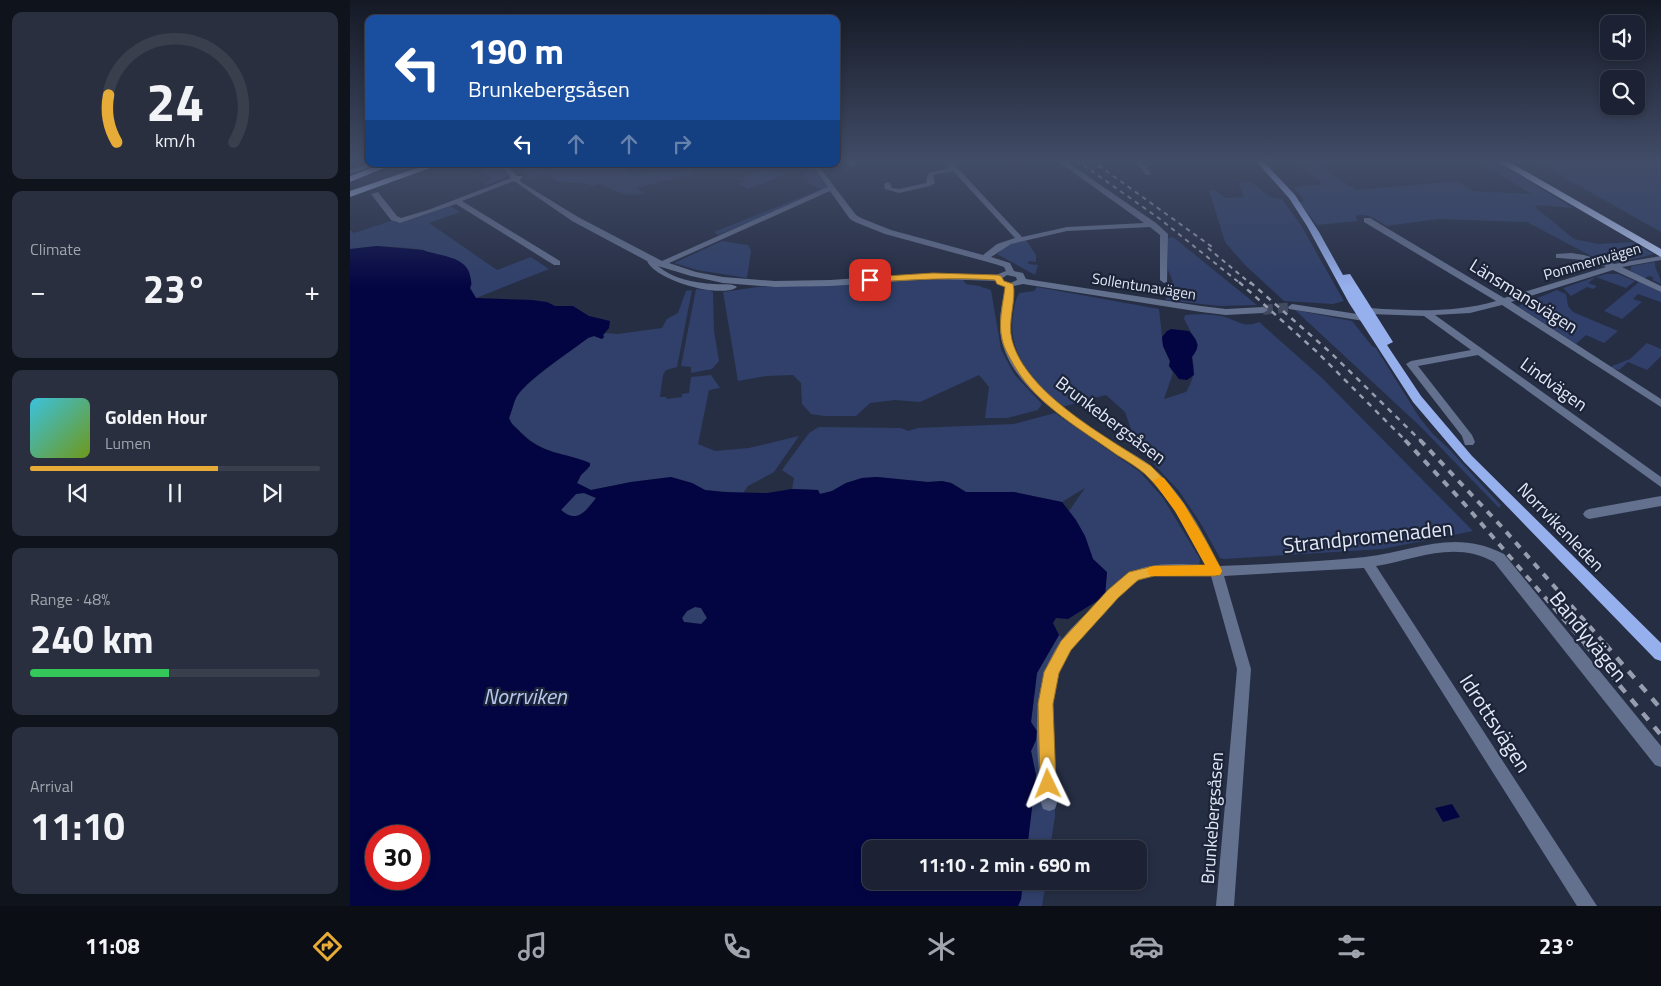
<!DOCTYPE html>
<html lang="en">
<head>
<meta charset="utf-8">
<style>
  :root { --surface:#1c2233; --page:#292f3f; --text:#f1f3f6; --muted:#a0a4ac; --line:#3a3f4e; --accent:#e7ac37 }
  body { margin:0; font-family:"Titillium Web",sans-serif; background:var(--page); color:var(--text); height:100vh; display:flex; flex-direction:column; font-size:19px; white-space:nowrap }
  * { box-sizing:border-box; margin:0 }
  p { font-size:16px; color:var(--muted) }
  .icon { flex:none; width:28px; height:28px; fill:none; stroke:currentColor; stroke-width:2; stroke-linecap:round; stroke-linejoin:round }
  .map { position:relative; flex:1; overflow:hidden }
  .sheet { display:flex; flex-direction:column; gap:12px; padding:12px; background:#0f131c; width:350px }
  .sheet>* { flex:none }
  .hud { position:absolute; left:15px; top:15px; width:475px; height:152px; border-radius:10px; box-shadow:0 2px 8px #0003,0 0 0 1px var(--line); background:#1a4fa0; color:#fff; overflow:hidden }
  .tools { position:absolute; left:1250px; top:15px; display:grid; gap:10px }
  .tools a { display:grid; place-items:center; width:45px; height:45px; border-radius:10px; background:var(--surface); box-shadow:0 2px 8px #0003,0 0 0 1px var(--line); font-size:25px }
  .speed { position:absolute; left:15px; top:825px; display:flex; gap:10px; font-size:25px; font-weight:700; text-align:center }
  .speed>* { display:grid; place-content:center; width:65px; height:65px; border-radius:50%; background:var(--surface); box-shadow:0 2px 8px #0003,0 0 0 1px var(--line); line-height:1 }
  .speed .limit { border:8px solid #d22; background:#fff; color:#111 }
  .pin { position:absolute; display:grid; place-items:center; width:42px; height:42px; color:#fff; margin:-21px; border-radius:10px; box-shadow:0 2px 8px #0006 }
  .me { position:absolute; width:55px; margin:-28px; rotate:358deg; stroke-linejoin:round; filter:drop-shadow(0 0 4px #0008) }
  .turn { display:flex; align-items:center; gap:18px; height:105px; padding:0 20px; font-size:22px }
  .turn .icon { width:65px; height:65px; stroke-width:2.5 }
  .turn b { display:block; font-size:35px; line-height:42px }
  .lanes { display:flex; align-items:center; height:48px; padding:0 20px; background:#0003; justify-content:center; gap:25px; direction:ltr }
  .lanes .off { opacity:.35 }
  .big { font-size:38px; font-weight:700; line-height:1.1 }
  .sheet .widget { flex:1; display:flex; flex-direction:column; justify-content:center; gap:8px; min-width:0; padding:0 18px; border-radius:10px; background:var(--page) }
  .sheet .dial { align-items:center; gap:0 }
  .dial svg { height:130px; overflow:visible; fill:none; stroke:var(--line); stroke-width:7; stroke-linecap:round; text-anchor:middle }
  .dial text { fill:var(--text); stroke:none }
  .song { display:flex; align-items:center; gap:15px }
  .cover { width:60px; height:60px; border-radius:8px; background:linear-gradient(135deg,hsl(190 70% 55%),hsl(80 70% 35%)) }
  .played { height:5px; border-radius:2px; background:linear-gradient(90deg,var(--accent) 65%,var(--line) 65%) }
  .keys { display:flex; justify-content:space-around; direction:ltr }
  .heat { display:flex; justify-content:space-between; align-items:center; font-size:28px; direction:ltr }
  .charge { height:8px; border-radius:4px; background:linear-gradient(90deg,#34c759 48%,var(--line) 0) }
  .trip { position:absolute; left:512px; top:840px; width:285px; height:50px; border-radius:10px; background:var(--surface); box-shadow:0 2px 8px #0003,0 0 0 1px var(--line); font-weight:700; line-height:50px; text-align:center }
  .menu { display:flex; height:80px; justify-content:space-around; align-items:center; background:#0b0e14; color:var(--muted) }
  .menu .icon { width:35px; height:35px }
  .menu .current { color:var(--accent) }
  .menu b { font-size:22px; color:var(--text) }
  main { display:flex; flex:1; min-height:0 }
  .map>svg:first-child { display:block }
</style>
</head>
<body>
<main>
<section class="sheet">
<div class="widget dial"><svg viewBox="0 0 100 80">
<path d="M14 69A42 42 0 1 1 86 69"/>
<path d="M14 69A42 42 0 0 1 9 40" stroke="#e7ac37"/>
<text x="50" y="56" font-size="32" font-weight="700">24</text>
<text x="50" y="72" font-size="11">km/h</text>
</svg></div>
<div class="widget"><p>Climate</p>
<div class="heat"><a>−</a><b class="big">23°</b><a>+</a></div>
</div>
<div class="widget">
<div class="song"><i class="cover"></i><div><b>Golden Hour</b><p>Lumen</p></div></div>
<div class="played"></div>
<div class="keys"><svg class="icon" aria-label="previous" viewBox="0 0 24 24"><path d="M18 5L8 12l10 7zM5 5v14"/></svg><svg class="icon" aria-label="pause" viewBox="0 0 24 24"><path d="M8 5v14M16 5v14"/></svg><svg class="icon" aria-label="next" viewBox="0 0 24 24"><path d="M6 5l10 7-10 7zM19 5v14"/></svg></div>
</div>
<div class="widget"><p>Range · 48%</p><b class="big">240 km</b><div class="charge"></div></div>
<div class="widget"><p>Arrival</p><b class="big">11:10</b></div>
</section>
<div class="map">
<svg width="1311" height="906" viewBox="0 0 1311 906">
  <rect width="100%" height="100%" fill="#262e44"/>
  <g fill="#30406a">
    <path d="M977,160l1,11 28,19 102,-9 14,10 59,3 -54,-34h18l78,48 -35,-3 -3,2 39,32 25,5 33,-2 22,12 -46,11 -81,-43 -89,-3 -51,7c-10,-6 -19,-14 -32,-10l3,5 -41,4 -17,-22 4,-3 -10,-13 28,-3 -21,-18 6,-1 -3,-3z"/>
    <path d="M1183,160h128v72z"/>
    <path d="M123,164h26l9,12 -22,9 -2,-3 8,-3z"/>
    <path d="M168,164h108l1,5 6,6 45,-3 18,-7 -6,6 5,3 -59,14 9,5c-20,4 -27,-1 -45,-9l-8,2c-14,-7 -34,2 -44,-12l-18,4z"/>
    <path d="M418,168l16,7 -36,14 -11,-5 9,-4 -5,-2z"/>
    <path d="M463,168l16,21 -111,46 -4,-3 107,-43 -14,-6 2,-3 -7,-6z"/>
    <path d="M892,181l9,1 19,15 12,2 20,28 42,74 -11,3 -49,-3 -39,-36 -20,-23 -16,-52h6l10,8 19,-1 -6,-14z"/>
    <path d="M101,206l9,6 -31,11 68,47 34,-13 18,12 -73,29 -6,-10 2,-4 -3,-13 -14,-12 -26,-5 -6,-4 -14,-2 -32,-2 -27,3v-19l4,3 40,-13 2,3 11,-2z"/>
    <path d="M823,237l84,68 -38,1 -53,-6 -1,-15 8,-3 -5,-12v-32z"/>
    <path d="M676,240l10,15v7l-7,-1 -1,3 10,1 -3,10 -38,-21 10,-9z"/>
    <path d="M372,241l26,4 3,6 -4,27 -50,-8 -23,-7z"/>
    <path d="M1305,262c-1,8 6,13 6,22l-9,-4 2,-2 -5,-2 -6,3 -13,-9 2,-4z"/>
    <path d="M1256,274h12l17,7 -9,7 -30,-11 -8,6 9,3 -4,3 -6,-2 -16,9 -8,-8 39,-13z"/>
    <path d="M612,278l4,6 13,2 12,4 10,59 13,25 28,30 -4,6 -31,8h-22l4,-31 -10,-12 -59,27 -25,-2 -25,3 -14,13h-32l-13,-2 -9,-10 -1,-21 -8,-8 -27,1 -28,5 -15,-89 34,-5 51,-1z"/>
    <path d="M1289,282l22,10v10l-23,-8 -5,5 9,3 -20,17 -18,-8z"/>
    <path d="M687,287l122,22 4,37 7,16 -1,4 4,7 -9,26 22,-7c7,-12 10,-21 6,-35l6,-12 -14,-26 1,-4c12,-1 24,-1 36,1 15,3 22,13 38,6l63,56 151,153 -91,18 -158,10 -4,-1 -19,-34 -22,-33 -42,-45 -12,-34 -19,-17 -44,12c-27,-23 -55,-53 -49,-91 1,-9 2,-15 6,-23l15,-2z"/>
    <path d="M346,289l13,1 4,2 1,39 5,30 -7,8 -21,4v-6l-10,-1z"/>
    <path d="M342,290l-15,77 -11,3 -3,5 -3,22h6l1,2 15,-2v-3l7,-1 2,-16 20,-2 9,13 -11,2 -11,54 17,7 34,-3 50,-12 -25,36 -26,14 -5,7 -38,-3 -13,-7 -21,-6 -40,5 -40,8 -14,-7 4,-8 7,-6 -3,-8c-25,-7 -45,-10 -64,-29 -5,-5 -9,-7 -12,-14 3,-7 5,-17 8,-22 12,-17 53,-44 71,-58l6,-2 8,3 3,-6 13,1 44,-6 5,-9 11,-6 8,-22z"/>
    <path d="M1207,290l9,4 2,12 5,6 45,19 -14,12 -18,-8 -10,9 -58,-38z"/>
    <path d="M945,310l57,11 20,25 4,2 43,69 13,16 18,17 49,53 2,2 -2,3 -78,-81z"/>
    <path d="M1297,343l14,6v7l-14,14 -19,-8 -9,8 -7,-2v-2l18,-7z"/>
    <path d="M705,413l85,59 23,26 37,61 -1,7 -47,2 -47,28 2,-23 -14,-14 -8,-23 -16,-25 16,-23 -23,14 -48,-10h-48l-14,-9 -10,-2 -14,1 -51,-5 -15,1 -16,5 -14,8 -12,3 -2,-4 -26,-1 2,-11 -12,-8 27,-37 10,-6 82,1 7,3 10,-3 96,-4z"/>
    <path d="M234,493l12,5c-10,13 -18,27 -35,12l15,-16z"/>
    <path d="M345,607l6,1 6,10 -5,6 -18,-2 -2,-4 5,-7z"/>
    <path d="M709,635l11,12 -15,27 -4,28 3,51 1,63 -5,33h-23l9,-74 -5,-24 5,-11 -5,-18 6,-49z"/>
    <path d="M673,881h23l-4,25h-24l3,-7z"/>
  </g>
  <g fill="#030543" fill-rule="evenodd">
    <path d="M27,246l46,4c15,6 44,6 47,26 1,5 2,7 0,12l6,10 56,2 15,2 8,4h18l16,10 21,5 -1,7 -6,7 1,2 -2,2 -8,-3 -6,2c-18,14 -59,40 -71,58 -3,5 -5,15 -8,22 3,8 7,9 12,15 22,22 43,19 69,30v3l-9,9 -4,8 14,7 40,-8 40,-5 21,6 13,7 18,2 44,1 25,-4 26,1 2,4 12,-3 14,-8 16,-5 15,-1 51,5 14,-1 9,2 15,9h48l48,10 14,18 9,16 8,23 14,13 -2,24 -37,23 -12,-1 -3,5 6,12 -22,38 -6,49 6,9 -1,9 -5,11 5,24 -9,74h-156v32h152l-2,18 -3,7h-668v-657zM234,493l12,5c-10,13 -19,26 -35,12l15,-16zM345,607l6,1 6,10 -6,6 -17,-2 -2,-4 5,-7zM26,836h43v43h-43z"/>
    <path d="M821,329l18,2c9,10 12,15 3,26l2,18 -7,5 -8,-1 -10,-13 1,-5 -7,-15 -1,-9 5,-6z"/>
    <path d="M1102,804l8,13 -17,5 -8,-14z"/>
  </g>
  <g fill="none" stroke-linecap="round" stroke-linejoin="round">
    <path stroke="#424a5f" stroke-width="10" stroke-dasharray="10 5" stroke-linecap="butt" d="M913,310l29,-3"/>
    <g fill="#63708e" fill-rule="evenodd">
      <path d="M495,160h7l3,6 -5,1z"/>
      <path d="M593,160h7l72,77 45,-10 77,-4 -88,-63h8l92,63 12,11 -1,48 -3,1 -4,-3v-45l-10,-8 -83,4 -56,13 -20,13 19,6 4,8 9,2 3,6 175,27 25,3 37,-2 5,3 -5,3 -37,2 -25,-3 -178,-28 -9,2c-3,17 -7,36 -3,53 11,45 68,81 105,105 11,7 24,13 35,22 30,25 52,65 68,100 49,-2 98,-4 146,-9 51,-6 89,-29 139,-3l157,192v21l-6,-2 -161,-203c-39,-22 -77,-3 -118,4l221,340h-20l-213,-338 -140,8 27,93 -17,237h-18l21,-237 -26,-93c-26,0 -60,-7 -81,10 -11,9 -19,21 -29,31 -14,14 -30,28 -38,47 -19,39 -9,97 -6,139l-2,6 -6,2 -6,-2 -2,-6c-3,-54 -14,-115 20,-162 9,-13 21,-23 31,-33 10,-10 18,-22 30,-30 23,-18 57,-14 84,-13 -14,-31 -37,-72 -64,-94 -45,-35 -128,-71 -141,-133 -3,-17 1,-36 5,-53l11,-5 -1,-3 -9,-2 -9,6 -65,-2 -103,7 -55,1 -52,-4 -32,-7 -33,-10c15,13 37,17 56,18 8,1 18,-1 23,3 -15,12 -81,-6 -90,-26l-75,-40 -58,-40 -52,20 98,60v4h-6l-98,-61 -56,19 -9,-3 -20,-26 7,-2 19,24 4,2 27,-8 83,-32 -11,-14h6l11,12h5v2l-2,1 1,3 57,35 84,44 166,-74 -17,-23h6l39,51 5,3 30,12 92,25 14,-11 18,-6 -62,-67 -20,4 2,8 -5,3 -31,7 -14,-4 -1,-5 4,-2 2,1 2,5 7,1 27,-6 2,-10 21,-5zM480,191l20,28 5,3 30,12 110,30 9,3 2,4 -10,4 -63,-2 -103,7 -55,1 -52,-4 -27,-5 -27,-9z"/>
      <path d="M784,160h7l10,14 -1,1h-4z"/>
      <path d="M19,164h9l-28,10v-4z"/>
      <path d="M1014,218h6l134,80 102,-31 -22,-7 -25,-2h-3v-4l15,-1 13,2 30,9 47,-8v4l-39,7 39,19v6l-48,-22 -102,32 150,97v8l-159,-102 -32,8 -35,2 226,162v10l-183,-132 -60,11 54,69 3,7 -2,3h-8l-3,-9 -56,-72 5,-3 60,-11 -47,-34 -54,-2 -5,-3 5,-3c42,3 85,5 126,-7l-132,-79z"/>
      <path d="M942,304l72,11 5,3 -5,3 -75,-12 -1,-2z"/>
      <path d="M1311,496v10l-72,13 -4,-2 -2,-3 2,-3 4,-2z"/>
    </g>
    <path fill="#96afed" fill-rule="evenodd" d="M905,160h7l33,35 24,37 24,43 7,-1 43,68 -6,3 34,51 51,60 189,187v18l-6,-2 -191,-197 -51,-60 -64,-99 -42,-77 -18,-28z"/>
    <g fill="#b7caf7" fill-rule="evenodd">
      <path d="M1145,160h11l155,89v8z"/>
      <path d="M32,164h12l-44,18v-6z"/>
      <path d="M79,164h12l-91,33v-6z"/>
    </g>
    <g stroke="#969dae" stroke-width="2" stroke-dasharray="4.5 4.5" stroke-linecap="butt">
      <path d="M726,160l84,59 81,65"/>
      <path d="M741,160l124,89"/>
      <path d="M858,248l43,36"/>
    </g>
    <g stroke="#969dae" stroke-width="2.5" stroke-dasharray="5.5 5.5" stroke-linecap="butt">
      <path d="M889,282l78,70 89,89"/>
      <path d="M900,282l81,71 90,88"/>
    </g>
    <g stroke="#969dae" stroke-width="4" stroke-dasharray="7 7" stroke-linecap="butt">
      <path d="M1055,440l56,60 125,145"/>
      <path d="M1070,440l81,86 105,119"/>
    </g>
    <g stroke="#969dae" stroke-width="4.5" stroke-dasharray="9 9" stroke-linecap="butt">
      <path d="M1235,644l76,91"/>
      <path d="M1255,644l56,65"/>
    </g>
  </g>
  <linearGradient id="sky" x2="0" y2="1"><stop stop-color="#151925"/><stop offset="0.56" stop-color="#414c67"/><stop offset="1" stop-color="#414c67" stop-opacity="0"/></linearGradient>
  <rect width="1311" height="287" fill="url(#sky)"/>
  <path fill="#e7ac37" stroke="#967024" d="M583,273l65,2 3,1 3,5 9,3c4,14 -6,38 -1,56 14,54 95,97 139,126 31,30 52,67 71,105l-2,4 -5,1h-61l-16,4 -20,18 -47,52 -12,23 -6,31 3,80 -2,5 -6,3 -6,-3 -2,-5 -2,-80 6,-32 17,-31 47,-51 21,-18 25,-6 52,-1c-17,-32 -34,-65 -61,-91 -8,-7 -18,-13 -28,-19 -36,-26 -79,-49 -102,-88 -5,-9 -11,-18 -13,-28 -4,-17 1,-35 3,-52l-8,-3 -2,-4c-42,-3 -83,0 -125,2l-5,-2 5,-3z"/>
  <path fill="#f59e0b" d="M809,477l5,1 20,26 36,63 2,4 -2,4 -66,1 -5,-1 -2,-4 2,-4 5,-1 51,-1 -30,-54 -22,-30z"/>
  <g text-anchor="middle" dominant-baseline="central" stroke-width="4.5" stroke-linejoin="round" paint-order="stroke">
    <g font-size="15" fill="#e2e8f6" stroke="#1c2439">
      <text transform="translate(1242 261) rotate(-16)">Pommernvägen</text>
      <text transform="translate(794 286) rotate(9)">Sollentunavägen</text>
    </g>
    <g font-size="18" fill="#e2e8f6" stroke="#1c2439">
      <text transform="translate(1174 296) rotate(32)">Länsmansvägen</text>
      <text transform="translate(1204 384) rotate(36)">Lindvägen</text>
      <text transform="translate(761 420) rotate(37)">Brunkebergsåsen</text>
      <text transform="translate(1211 527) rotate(46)">Norrvikenleden</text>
      <text transform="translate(862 818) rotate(-86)">Brunkebergsåsen</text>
    </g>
    <g font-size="21" fill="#e2e8f6" stroke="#1c2439">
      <text transform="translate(1018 536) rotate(-6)">Strandpromenaden</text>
      <text transform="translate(1239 636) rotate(51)">Bandyvägen</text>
      <text transform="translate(1146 723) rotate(57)">Idrottsvägen</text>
    </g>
    <g font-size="22" font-style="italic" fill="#b7c7ed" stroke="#1c2439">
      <text x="175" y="696">Norrviken</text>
    </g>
  </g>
</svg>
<div class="tools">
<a><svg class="icon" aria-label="sound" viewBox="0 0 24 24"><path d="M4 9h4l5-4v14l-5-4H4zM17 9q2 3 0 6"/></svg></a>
<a><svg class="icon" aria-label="search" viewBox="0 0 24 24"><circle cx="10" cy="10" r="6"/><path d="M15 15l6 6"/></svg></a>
</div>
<div class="speed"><div class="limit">30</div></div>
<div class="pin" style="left:520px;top:280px;background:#d93025"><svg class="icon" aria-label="arrive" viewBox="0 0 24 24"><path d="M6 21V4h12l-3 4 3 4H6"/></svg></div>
<svg class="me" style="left:698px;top:784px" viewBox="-20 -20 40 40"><path d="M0-17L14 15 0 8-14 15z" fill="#e7ac37" stroke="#fff" stroke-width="4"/></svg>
<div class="trip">11:10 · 2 min · 690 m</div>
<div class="hud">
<div class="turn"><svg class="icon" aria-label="left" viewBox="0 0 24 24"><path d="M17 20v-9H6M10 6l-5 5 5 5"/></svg><div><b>190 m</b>Brunkebergsåsen</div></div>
<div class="lanes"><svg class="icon" aria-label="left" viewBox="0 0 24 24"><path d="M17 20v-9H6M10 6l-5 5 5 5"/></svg><svg class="icon off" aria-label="ahead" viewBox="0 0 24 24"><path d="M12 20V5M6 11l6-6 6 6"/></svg><svg class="icon off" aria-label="ahead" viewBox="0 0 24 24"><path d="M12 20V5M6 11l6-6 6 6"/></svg><svg class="icon off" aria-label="right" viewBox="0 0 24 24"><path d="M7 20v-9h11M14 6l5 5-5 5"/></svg></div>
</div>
</div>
</main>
<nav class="menu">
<b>11:08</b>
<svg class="icon current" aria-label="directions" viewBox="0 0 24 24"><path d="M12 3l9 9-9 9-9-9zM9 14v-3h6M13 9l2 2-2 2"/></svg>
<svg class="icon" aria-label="music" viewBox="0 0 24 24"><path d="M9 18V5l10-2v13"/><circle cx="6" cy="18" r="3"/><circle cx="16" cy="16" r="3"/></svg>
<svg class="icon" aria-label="phone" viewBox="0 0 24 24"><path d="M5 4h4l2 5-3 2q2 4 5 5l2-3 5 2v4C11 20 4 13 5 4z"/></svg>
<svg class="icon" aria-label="climate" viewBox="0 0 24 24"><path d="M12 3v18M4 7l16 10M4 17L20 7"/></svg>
<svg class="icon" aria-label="car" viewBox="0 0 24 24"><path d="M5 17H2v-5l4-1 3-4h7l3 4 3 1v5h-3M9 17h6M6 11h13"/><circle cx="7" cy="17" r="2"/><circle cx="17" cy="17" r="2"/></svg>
<svg class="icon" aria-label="filters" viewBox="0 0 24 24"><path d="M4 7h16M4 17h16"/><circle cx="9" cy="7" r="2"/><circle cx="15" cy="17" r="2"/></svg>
<b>23°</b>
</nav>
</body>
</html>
